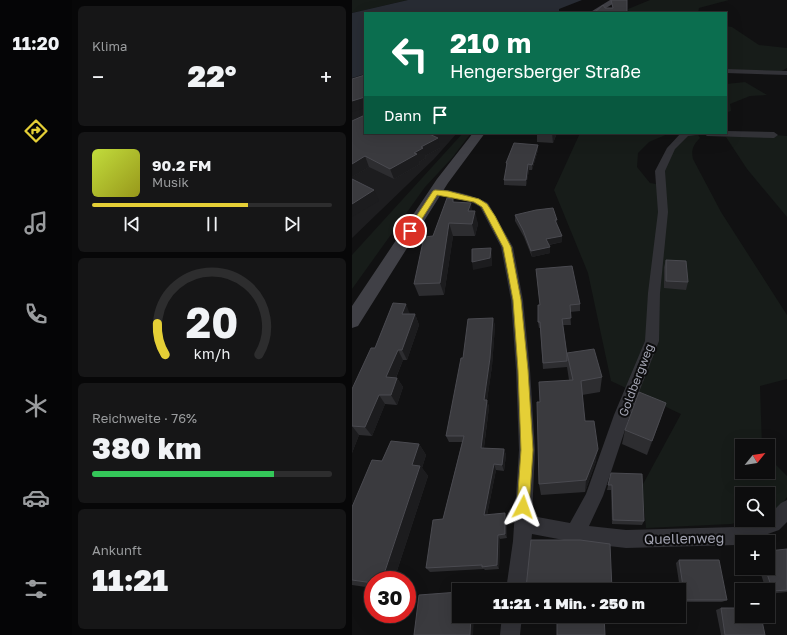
<!DOCTYPE html>
<html lang="de">
<head>
<meta charset="utf-8">
<style>
  :root { --surface:#0d0d0e; --page:#161617; --text:#f1f3f6; --muted:#9a9c9e; --line:#2d2d2e; --accent:#e5cf36 }
  body { margin:0; font-family:"Golos Text",sans-serif; background:var(--page); color:var(--text); height:100vh; display:flex; flex-direction:column; font-size:15px; white-space:nowrap }
  * { box-sizing:border-box; margin:0 }
  p { font-size:13px; color:var(--muted) }
  .icon { flex:none; width:22px; height:22px; fill:none; stroke:currentColor; stroke-width:2; stroke-linecap:round; stroke-linejoin:round }
  .map { position:relative; flex:1; overflow:hidden }
  .side { display:flex; flex-direction:column; gap:6px; padding:6px; background:#070708; width:280px }
  .side>* { flex:none }
  .hud { position:absolute; left:12px; top:12px; width:363px; height:122px; border-radius:0px; box-shadow:0 4px 16px #0002,0 0 0 1px var(--line); background:#0b6e4f; color:#fff; overflow:hidden }
  .needle { width:26px; rotate:60deg }
  .tools { position:absolute; left:383px; top:439px; display:grid; gap:8px }
  .tools a { display:grid; place-items:center; width:40px; height:40px; border-radius:0px; background:var(--surface); box-shadow:0 4px 16px #0002,0 0 0 1px var(--line); font-size:20px }
  .speed { position:absolute; left:12px; top:571px; display:flex; gap:8px; font-size:20px; font-weight:700; text-align:center }
  .speed>* { display:grid; place-content:center; width:52px; height:52px; border-radius:50%; background:var(--surface); box-shadow:0 4px 16px #0002,0 0 0 1px var(--line); line-height:1 }
  .speed .limit { border:6px solid #d22; background:#fff; color:#111 }
  .pin { position:absolute; display:grid; place-items:center; width:34px; height:34px; color:#fff; margin:-17px; border:2px solid #fff; border-radius:50%; box-shadow:0 1px 4px #0007 }
  .me { position:absolute; width:44px; margin:-22px; rotate:4deg; stroke-linejoin:round; filter:drop-shadow(0 0 3px #0008) }
  .turn { display:flex; align-items:center; gap:14px; height:84px; padding:0 20px; font-size:18px }
  .turn .icon { width:52px; height:52px; stroke-width:2.5 }
  .turn b { display:block; font-size:28px; line-height:34px }
  .then { display:flex; align-items:center; height:38px; padding:0 20px; background:#0003; gap:8px; font-size:15px }
  .big { font-size:30px; font-weight:800; line-height:1.1 }
  .side .tile { flex:1; display:flex; flex-direction:column; justify-content:center; gap:6px; min-width:0; padding:0 14px; border-radius:6px; background:var(--page) }
  .side .dial { align-items:center; gap:0 }
  .dial svg { height:104px; overflow:visible; fill:none; stroke:var(--line); stroke-width:7; stroke-linecap:round; text-anchor:middle }
  .dial text { fill:var(--text); stroke:none }
  .song { display:flex; align-items:center; gap:12px }
  .cover { width:48px; height:48px; border-radius:6px; background:linear-gradient(135deg,hsl(70 70% 55%),hsl(60 70% 35%)) }
  .played { height:4px; border-radius:2px; background:linear-gradient(90deg,var(--accent) 65%,var(--line) 65%) }
  .keys { display:flex; justify-content:space-around; direction:ltr }
  .heat { display:flex; justify-content:space-between; align-items:center; font-size:22px; direction:ltr }
  .charge { height:6px; border-radius:3px; background:linear-gradient(90deg,#34c759 76%,var(--line) 0) }
  .trip { position:absolute; left:100px; top:583px; width:234px; height:40px; border-radius:0px; background:var(--surface); box-shadow:0 4px 16px #0002,0 0 0 1px var(--line); font-weight:800; line-height:40px; text-align:center }
  main { display:flex; flex:1; min-height:0 }
  .tab-bar { display:flex; flex-direction:column; width:72px; justify-content:space-around; align-items:center; background:#050506; color:var(--muted) }
  .tab-bar .icon { width:28px; height:28px }
  .tab-bar .selected { color:var(--accent) }
  .tab-bar b { font-size:18px; color:var(--text) }
  .map>svg:first-child { display:block }
</style>
</head>
<body>
<main>
<nav class="tab-bar">
<b>11:20</b>
<svg class="icon selected" aria-label="directions" viewBox="0 0 24 24"><path d="M12 3l9 9-9 9-9-9zM9 14v-3h6M13 9l2 2-2 2"/></svg>
<svg class="icon" aria-label="music" viewBox="0 0 24 24"><path d="M9 18V5l10-2v13"/><circle cx="6" cy="18" r="3"/><circle cx="16" cy="16" r="3"/></svg>
<svg class="icon" aria-label="phone" viewBox="0 0 24 24"><path d="M5 4h4l2 5-3 2q2 4 5 5l2-3 5 2v4C11 20 4 13 5 4z"/></svg>
<svg class="icon" aria-label="climate" viewBox="0 0 24 24"><path d="M12 3v18M4 7l16 10M4 17L20 7"/></svg>
<svg class="icon" aria-label="car" viewBox="0 0 24 24"><path d="M5 17H2v-5l4-1 3-4h7l3 4 3 1v5h-3M9 17h6M6 11h13"/><circle cx="7" cy="17" r="2"/><circle cx="17" cy="17" r="2"/></svg>
<svg class="icon" aria-label="filters" viewBox="0 0 24 24"><path d="M4 7h16M4 17h16"/><circle cx="9" cy="7" r="2"/><circle cx="15" cy="17" r="2"/></svg>
</nav>
<section class="side">
<div class="tile"><p>Klima</p>
<div class="heat"><a>−</a><b class="big">22°</b><a>+</a></div>
</div>
<div class="tile">
<div class="song"><i class="cover"></i><div><b>90.2 FM</b><p>Musik</p></div></div>
<div class="played"></div>
<div class="keys"><svg class="icon" aria-label="previous" viewBox="0 0 24 24"><path d="M18 5L8 12l10 7zM5 5v14"/></svg><svg class="icon" aria-label="pause" viewBox="0 0 24 24"><path d="M8 5v14M16 5v14"/></svg><svg class="icon" aria-label="next" viewBox="0 0 24 24"><path d="M6 5l10 7-10 7zM19 5v14"/></svg></div>
</div>
<div class="tile dial"><svg viewBox="0 0 100 80">
<path d="M14 69A42 42 0 1 1 86 69"/>
<path d="M14 69A42 42 0 0 1 8 45" stroke="#e5cf36"/>
<text x="50" y="56" font-size="32" font-weight="700">20</text>
<text x="50" y="72" font-size="11">km/h</text>
</svg></div>
<div class="tile"><p>Reichweite · 76%</p><b class="big">380 km</b><div class="charge"></div></div>
<div class="tile"><p>Ankunft</p><b class="big">11:21</b></div>
</section>
<div class="map">
<svg width="435" height="635" viewBox="0 0 435 635">
  <rect width="100%" height="100%" fill="#111112"/>
  <path fill="#1d1d1f" d="M13,74v59h92l-23,26 -82,79v-160z"/>
  <g fill="#171c19">
    <path d="M0,0h56l-56,13z"/>
    <path d="M298,0h79l-30,8 -1,5h-69l-1,-4z"/>
    <path d="M374,26l6,1 27,18 28,3v20l-11,6 -50,-3z"/>
    <path d="M393,82l22,13 -17,1 -20,8 1,7 -5,2v-29z"/>
    <path d="M111,133h8l-19,25 -27,29 -73,102v-34z"/>
    <path d="M228,133h90l-21,9 -11,11 -1,14 13,16 12,2 -1,-13 11,-24 13,-14 12,-1 3,5c-7,7 -9,12 -7,21l28,53 66,103v64l-27,7 2,60h-20v26h26v-15l19,19v21l-7,11 -12,4v-18h-26v26h3l-14,4 -85,4 -4,-42 39,-72 -70,-33 -23,-108 -34,-83z"/>
    <path d="M422,135l13,1v81l-40,-48 -21,-32z"/>
  </g>
  <path fill="#282c34" d="M56,0h174l-23,9v3l-3,1h-191v61l-13,4v-65z"/>
  <g fill="none" stroke-linecap="round" stroke-linejoin="round">
    <g fill="#323237" fill-rule="evenodd">
      <path d="M374,69l61,2v4l-61,-2z"/>
      <path d="M374,131l48,1 4,3 -4,3 -67,-2 -4,-3h23z"/>
      <path d="M329,133h16l-1,2 -8,1 -13,13 -10,22 3,41 -8,81 -1,48 -29,74 -27,81 -14,30 37,4 110,-3 21,-7h11v-4l13,-13 6,-3v22l-8,8 -43,15 -110,3 -52,-6 -42,-8 -6,56h-20l7,-49 6,-91 -3,-80 -5,-70 -10,-53 -21,-40 -7,-4 -26,-7 -15,-2 -2,-2c8,-8 48,5 58,11l25,44 10,53 7,70 5,80 -3,66 38,7 16,-29 28,-79 31,-74 3,-48 10,-81 -3,-41 12,-23z"/>
      <path d="M150,616h20l-2,19h-20z"/>
    </g>
    <g fill="#404046" fill-rule="evenodd">
      <path d="M258,0h9l-21,13h-9z"/>
      <path d="M121,133h12l-37,50 -90,143 -6,2v-22l85,-127z"/>
    </g>
  </g>
  <g fill="#2d2d30">
    <path d="M13,115l75,33 -15,8 1,2 -7,4 1,2 -26,15 -25,-12 -17,10z"/>
    <path d="M185,133h20l-4,10 -16,-1z"/>
    <path d="M186,150l-6,20h-3l-3,16 -22,-1v-5l3,-13 -1,-4z"/>
    <path d="M102,202l19,9 5,13 -3,12h-22l-9,59 -25,1 -5,-12 19,-48z"/>
    <path d="M163,215l43,11 4,10v6l-13,3 1,8 -18,4 -8,-20 -9,-16z"/>
    <path d="M314,260l22,22 -2,8 -22,-2v-21z"/>
    <path d="M184,269l44,35v7l-10,1 1,13h-8l4,30 35,22 -2,15 -18,3 3,26 11,40 -11,31 -44,3 -2,-11 1,-82 29,-22 -2,-13 -24,2 -3,-41h-1l-1,-6 2,-17z"/>
    <path d="M58,314h5l4,11 -12,35h-4l-7,18h1l6,9 -6,18 -12,-1 -13,32 -13,-1 -7,18v-64z"/>
    <path d="M141,318l2,8 -3,40 -5,34 2,7 -5,41 20,1 2,6 -2,16 -8,-1 -9,45 20,3v20l-7,1 -1,30 -14,1 -1,-1 -54,3 -4,-4 17,-49 19,-77h-13l-3,-6z"/>
    <path d="M309,418l-14,37 -25,-11 3,-14z"/>
    <path d="M67,444l7,11 -4,13 6,8 -34,104h-21v8l-21,-3v-78z"/>
    <path d="M259,473l33,48 -2,4 -30,-1 -1,-34h-4z"/>
    <path d="M435,549v43l-19,2v-4h-2l-7,-22h9z"/>
    <path d="M327,560l48,40 -5,2h-40l-6,-39z"/>
    <path d="M174,588l86,2h-85z"/>
    <path d="M369,608l44,27h-44l-5,-25z"/>
  </g>
  <g fill="#1c1c1e">
    <path d="M13,97v11l-13,4v-11z"/>
    <path d="M200,133h5l-4,10z"/>
    <path d="M86,138l2,10 -15,8 1,2 -7,4 1,2 -26,15 -4,-10 24,-16 7,-6z"/>
    <path d="M186,145v5l-6,20v-5z"/>
    <path d="M13,156l4,11 -17,10v-13z"/>
    <path d="M176,164l1,6 -3,16v-6z"/>
    <path d="M22,190l5,11 -27,16v-13z"/>
    <path d="M119,203l2,12 -2,9 -3,-13z"/>
    <path d="M123,211l3,13 -3,12 -3,-12z"/>
    <path d="M203,220h2l1,6z"/>
    <path d="M97,223l4,13 -9,59 -4,-12z"/>
    <path d="M210,236v6l-15,3 -1,-6z"/>
    <path d="M198,247v6l-18,4 -1,-6z"/>
    <path d="M139,248l1,7v11l-19,4 -1,-8z"/>
    <path d="M54,304l4,10h-8z"/>
    <path d="M63,314l4,11 -12,35 -5,-10z"/>
    <path d="M141,318l2,8 -3,40 -6,41 -2,-7z"/>
    <path d="M46,350l5,10 -11,27 -6,-10z"/>
    <path d="M45,378l6,9 -6,18 -6,-10z"/>
    <path d="M27,395l6,9 -13,32 -7,-9z"/>
    <path d="M135,400l2,7 -6,47 -2,-6z"/>
    <path d="M314,403l-5,15 -14,37 5,-14z"/>
    <path d="M0,426l7,9 -7,18z"/>
    <path d="M67,444l7,11 -4,13 6,8 -34,104h-12l30,-115z"/>
    <path d="M152,449l2,6 -2,16 -2,-6z"/>
    <path d="M246,449l-2,12 -11,31 1,-12z"/>
    <path d="M142,464l2,6 -10,50 -2,-5z"/>
    <path d="M153,513l2,5v20l-2,-4z"/>
    <path d="M146,535l2,4 -1,30 -2,-4z"/>
    <path d="M119,616h3l-1,19h-3z"/>
  </g>
  <g fill="#3a3a3e" stroke="#4a4a50">
    <path d="M259,0h16v13h-33l9,-8 2,3h8z"/>
    <path d="M13,75v22l-13,4v-22z"/>
    <path d="M13,115v18h62l11,5 -17,9 2,1 -9,5 3,1 -27,15 -25,-13 -13,8v-43z"/>
    <path d="M162,143l24,2 -6,20 -4,-1 -2,16h-22l3,-17h-1z"/>
    <path d="M0,179l22,11 -22,14z"/>
    <path d="M95,198l6,1v3l18,1 -3,8h7l-3,13 -23,-1 -9,60 -26,1 10,-47 9,-1z"/>
    <path d="M201,208l4,12h-2l7,16 -16,3 4,8 -19,4 -8,-21 -8,-15 21,-5z"/>
    <path d="M139,248l-1,10 -18,4v-13z"/>
    <path d="M314,260l20,1 2,21 -22,-1z"/>
    <path d="M220,266l8,38 -10,1 1,13 -9,1 5,36v6l-24,2 -3,-41h-2v-17h2l-4,-36z"/>
    <path d="M41,303l13,1 -4,10h13l-13,36h-4l-12,27 11,1 -6,17h-12l-14,32 -13,-1v-37l19,-41h4z"/>
    <path d="M141,318l-3,40 -6,42h3l-6,48 23,1 -2,16 -8,-1 -10,51 21,-2v21l-7,1 -1,30 -15,2v-2l-56,3 7,-48 10,-1 21,-83h-18l15,-78h2l5,-39z"/>
    <path d="M242,349l8,28 -21,4 4,40h9l4,28 -12,31 -47,4 -2,-82h3l-1,-20 34,-2 -6,-27z"/>
    <path d="M287,392l27,11 -14,38 -27,-11z"/>
    <path d="M39,441l28,3 -7,21 8,1 -38,114h-9v3l-21,-3v-73l20,-47 10,1z"/>
    <path d="M259,473l31,1 2,47 -31,-1 -1,-35h-4z"/>
    <path d="M179,540h49l30,4 2,46h-54v-2h-32z"/>
    <path d="M435,549v41l-14,1 -8,-23h3v-17z"/>
    <path d="M327,560h40l8,40h-42z"/>
    <path d="M107,592v24h12l-1,19h-56l5,-40z"/>
    <path d="M369,608h21v8h19l4,19h-40z"/>
    <path d="M205,616h47l1,19h-48z"/>
  </g>
  <path fill="#e5cf36" stroke="#958723" d="M83,190l13,1 31,8 8,5 8,12 16,31 10,53 7,70 5,80 -4,57 -1,4 -5,2 -4,-2 -2,-4 4,-57 -3,-80 -5,-70 -10,-53 -21,-40 -8,-5 -37,-7 -24,38h-5v-4l25,-38z"/>
  <g text-anchor="middle" dominant-baseline="central" stroke-width="4" stroke-linejoin="round" paint-order="stroke">
    <g font-size="12" fill="#a3a4b2" stroke="#0c0c0d">
      <text transform="translate(284 380) rotate(-69)">Goldbergweg</text>
    </g>
    <g font-size="14" fill="#a3a4b2" stroke="#0c0c0d">
      <text transform="translate(332 538) rotate(-1)">Quellenweg</text>
    </g>
  </g>
</svg>
<div class="tools">
<a><svg class="needle" viewBox="-14 -14 28 28"><path d="M0-13l5 13h-10z" fill="#e53935"/><path d="M0 13l5-13h-10z" fill="#9a9c9e"/></svg></a>
<a><svg class="icon" aria-label="search" viewBox="0 0 24 24"><circle cx="10" cy="10" r="6"/><path d="M15 15l6 6"/></svg></a>
<a>+</a>
<a>−</a>
</div>
<div class="speed"><div class="limit">30</div></div>
<div class="pin" style="left:58px;top:231px;background:#d93025"><svg class="icon" aria-label="arrive" viewBox="0 0 24 24"><path d="M6 21V4h12l-3 4 3 4H6"/></svg></div>
<svg class="me" style="left:171px;top:507px" viewBox="-20 -20 40 40"><path d="M0-17L14 15 0 8-14 15z" fill="#e5cf36" stroke="#fff" stroke-width="4"/></svg>
<div class="trip">11:21 · 1 Min. · 250 m</div>
<div class="hud">
<div class="turn"><svg class="icon" aria-label="left" viewBox="0 0 24 24"><path d="M17 20v-9H6M10 6l-5 5 5 5"/></svg><div><b>210 m</b>Hengersberger Straße</div></div>
<div class="then">Dann<svg class="icon" aria-label="arrive" viewBox="0 0 24 24"><path d="M6 21V4h12l-3 4 3 4H6"/></svg></div>
</div>
</div>
</main>
</body>
</html>
